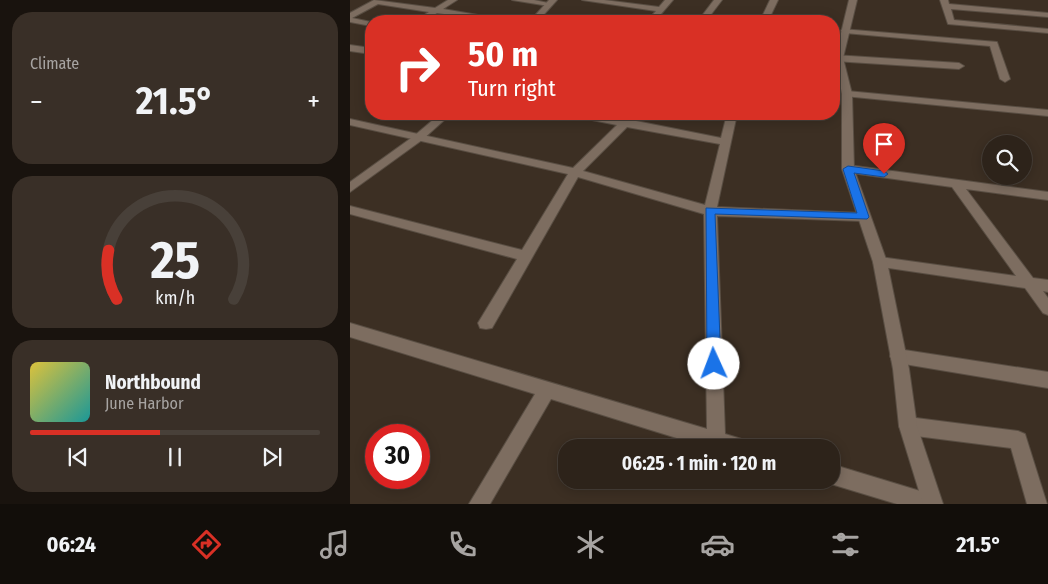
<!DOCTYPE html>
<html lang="en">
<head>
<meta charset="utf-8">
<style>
  :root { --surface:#2d231a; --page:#392f27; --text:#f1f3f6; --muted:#a7a4a2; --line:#484039; --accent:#d93025 }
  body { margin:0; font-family:"Fira Sans Condensed",sans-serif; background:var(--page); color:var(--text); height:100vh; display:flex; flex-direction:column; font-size:19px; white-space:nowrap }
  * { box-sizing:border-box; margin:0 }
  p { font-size:16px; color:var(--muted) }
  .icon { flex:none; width:28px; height:28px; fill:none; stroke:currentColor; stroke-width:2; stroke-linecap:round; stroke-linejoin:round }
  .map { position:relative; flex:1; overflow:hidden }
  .details { display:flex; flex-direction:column; gap:12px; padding:12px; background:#19130e; width:350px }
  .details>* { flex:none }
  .hud { position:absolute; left:15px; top:15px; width:475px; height:105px; border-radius:20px; box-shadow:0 2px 12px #0003,0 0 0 1px var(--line); background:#d93025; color:#fff; overflow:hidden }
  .fabs { position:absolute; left:632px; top:135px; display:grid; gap:10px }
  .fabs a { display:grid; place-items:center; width:50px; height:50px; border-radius:50%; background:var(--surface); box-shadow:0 2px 12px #0003,0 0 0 1px var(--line); font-size:25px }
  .speed { position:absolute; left:15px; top:424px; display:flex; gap:10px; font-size:25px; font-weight:700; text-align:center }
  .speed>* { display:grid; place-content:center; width:65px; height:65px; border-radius:50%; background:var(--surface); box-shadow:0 2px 12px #0003,0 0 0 1px var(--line); line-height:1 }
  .speed .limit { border:8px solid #d22; background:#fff; color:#111 }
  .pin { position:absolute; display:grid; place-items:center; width:42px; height:42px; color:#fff; margin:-51px -21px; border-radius:50% 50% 50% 0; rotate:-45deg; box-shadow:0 0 5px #0007 }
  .pin .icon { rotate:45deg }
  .me { position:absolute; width:55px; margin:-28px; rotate:358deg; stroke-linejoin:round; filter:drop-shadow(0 0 4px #0008) }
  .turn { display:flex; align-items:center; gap:18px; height:105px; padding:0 20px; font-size:22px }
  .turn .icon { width:65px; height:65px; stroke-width:2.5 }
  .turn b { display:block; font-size:35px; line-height:42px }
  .big { font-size:38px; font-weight:700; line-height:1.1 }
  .details .tile { flex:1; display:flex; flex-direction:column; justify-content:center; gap:8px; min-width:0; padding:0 18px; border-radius:20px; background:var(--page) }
  .details .dial { align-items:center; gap:0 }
  .dial svg { height:130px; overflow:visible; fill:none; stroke:var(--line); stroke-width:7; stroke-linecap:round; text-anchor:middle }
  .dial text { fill:var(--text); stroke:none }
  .song { display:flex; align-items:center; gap:15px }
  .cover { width:60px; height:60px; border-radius:8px; background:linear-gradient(135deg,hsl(50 70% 55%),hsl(180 70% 35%)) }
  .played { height:5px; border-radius:2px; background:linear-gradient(90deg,var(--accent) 45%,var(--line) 45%) }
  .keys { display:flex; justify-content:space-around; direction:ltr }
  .heat { display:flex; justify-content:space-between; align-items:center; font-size:28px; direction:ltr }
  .trip { position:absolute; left:208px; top:439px; width:282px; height:50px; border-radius:20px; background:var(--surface); box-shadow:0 2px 12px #0003,0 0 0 1px var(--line); font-weight:700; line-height:50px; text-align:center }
  .dock { display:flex; height:80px; justify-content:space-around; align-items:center; background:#120e0a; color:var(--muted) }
  .dock .icon { width:35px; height:35px }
  .dock .selected { color:var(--accent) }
  .dock b { font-size:22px; color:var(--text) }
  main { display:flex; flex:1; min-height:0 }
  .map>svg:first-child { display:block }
</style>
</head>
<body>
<main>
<section class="details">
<div class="tile"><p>Climate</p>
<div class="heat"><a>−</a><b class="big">21.5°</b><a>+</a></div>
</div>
<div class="tile dial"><svg viewBox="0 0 100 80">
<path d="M14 69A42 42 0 1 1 86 69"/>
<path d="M14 69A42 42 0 0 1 9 39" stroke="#d93025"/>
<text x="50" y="56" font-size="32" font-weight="700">25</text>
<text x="50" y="72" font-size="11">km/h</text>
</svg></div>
<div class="tile">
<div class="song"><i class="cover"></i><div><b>Northbound</b><p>June Harbor</p></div></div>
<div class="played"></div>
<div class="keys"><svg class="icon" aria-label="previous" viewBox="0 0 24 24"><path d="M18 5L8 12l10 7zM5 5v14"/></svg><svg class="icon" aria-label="pause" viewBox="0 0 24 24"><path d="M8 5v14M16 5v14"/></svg><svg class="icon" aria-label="next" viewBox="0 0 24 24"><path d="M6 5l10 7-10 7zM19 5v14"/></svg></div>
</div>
</section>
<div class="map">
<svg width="698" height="504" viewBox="0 0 698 504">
  <rect width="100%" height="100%" fill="#3c2f23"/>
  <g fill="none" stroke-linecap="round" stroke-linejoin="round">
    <g stroke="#594e43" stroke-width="2">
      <g id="minor">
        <path d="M24,0l61,8 13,-8h9l-14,9 70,12h-19l-57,-8 -13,8h-9l14,-9 -51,-8 -26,14 19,4v4l-21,-4v-9z"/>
        <path d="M162,0h22l19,4 -4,2z"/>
        <path d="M232,0h22l55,7 6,-7h8l-18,21h-8l9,-10z"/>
        <path d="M364,0h8l-16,21h-8z"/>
        <path d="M420,0h8l-10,21h-8z"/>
        <path d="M590,0h8l1,4 99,9v4l-97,-8 3,11 94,9v4l-100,-9z"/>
        <path d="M186,17l21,4h-24v-4z"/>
        <path d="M492,29l155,13 13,37 -5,3 -5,-3 -10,-33 -145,-13 -4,-2z"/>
        <path d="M484,55l125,8 5,3 -5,3 -125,-8z"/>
        <path d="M497,91l201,19v6l-204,-20 -2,-2z"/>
        <path d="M222,114h20l34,5 95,19 6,-24h10l-20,93 146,6 6,4 -6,4 -146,-5 8,218 23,7 2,7h-41l-158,-49 -61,105h-21l66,-110 -185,-57v-14l357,106 -3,-215 -126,-37 -86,151 -6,1 -6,-1 -2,-5 39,-64 -167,-45v-8l172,44 46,-76 -218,-49v-6l223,49 44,-43 -40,-8zM277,127l93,17 -15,61 -122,-34z"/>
        <path d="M498,165l200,27v8l-82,-11 67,89 15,2v12l-5,-1 5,7v17l-5,-2 -18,-25 -150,-22 -2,-4 2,-4 5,-1 136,19 -64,-89 -108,-15v-6z"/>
        <path d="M548,349l150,23v16l-150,-25 -6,-2 -2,-5 2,-5z"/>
        <path d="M558,417l110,14 7,3 22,70h-20l-16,-56 -103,-13 -6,-3 -3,-6 3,-6z"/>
        <path d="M481,464l99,30 7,3 3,7h-43l-66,-20 -7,-4h7z"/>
      </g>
    </g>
    <g stroke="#594e43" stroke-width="2">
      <g id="tertiary">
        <path d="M199,0h8l-19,21h-8z"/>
        <path d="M499,0h8l-14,58 9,36 2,75 33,93 22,107 8,57 26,78h-20l-24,-78 -6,-57 -20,-107 -31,-93v-75l-7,-36z"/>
        <path d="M0,45l21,3v6l-21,-3z"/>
        <path d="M90,114h11l-29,26 -72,52v-10l64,-46z"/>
      </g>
    </g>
    <use href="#minor" fill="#7d6d60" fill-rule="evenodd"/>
    <use href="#tertiary" fill="#7d6d60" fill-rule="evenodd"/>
  </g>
  <path fill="#1a73e8" stroke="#114b97" d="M498,166l36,5 4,3 -4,3 -30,-4 15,44 -2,2 -152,-5 6,150 -2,4 -5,2 -5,-2 -2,-4 -1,-156 151,5 -14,-44z"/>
</svg>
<div class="fabs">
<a><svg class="icon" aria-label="search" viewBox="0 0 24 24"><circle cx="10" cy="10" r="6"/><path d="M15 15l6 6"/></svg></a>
</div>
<div class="speed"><div class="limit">30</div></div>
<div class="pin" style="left:534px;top:174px;background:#d93025"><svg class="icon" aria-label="arrive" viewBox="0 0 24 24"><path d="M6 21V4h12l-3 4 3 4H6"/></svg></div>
<svg class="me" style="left:364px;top:364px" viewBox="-20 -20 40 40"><circle r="19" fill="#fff"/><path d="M0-13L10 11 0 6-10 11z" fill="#1a73e8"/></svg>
<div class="trip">06:25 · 1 min · 120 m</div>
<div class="hud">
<div class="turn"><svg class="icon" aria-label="right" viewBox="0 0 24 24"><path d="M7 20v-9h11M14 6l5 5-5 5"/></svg><div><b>50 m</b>Turn right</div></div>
</div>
</div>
</main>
<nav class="dock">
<b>06:24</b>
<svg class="icon selected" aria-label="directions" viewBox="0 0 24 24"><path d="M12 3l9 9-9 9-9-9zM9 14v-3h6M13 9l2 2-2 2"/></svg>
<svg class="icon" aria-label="music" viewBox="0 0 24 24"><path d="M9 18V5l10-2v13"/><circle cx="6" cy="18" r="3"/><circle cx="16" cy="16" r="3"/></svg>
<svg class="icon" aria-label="phone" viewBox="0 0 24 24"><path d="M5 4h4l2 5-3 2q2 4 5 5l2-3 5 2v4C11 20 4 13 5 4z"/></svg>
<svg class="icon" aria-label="climate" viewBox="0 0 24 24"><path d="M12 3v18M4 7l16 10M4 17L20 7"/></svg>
<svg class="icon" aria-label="car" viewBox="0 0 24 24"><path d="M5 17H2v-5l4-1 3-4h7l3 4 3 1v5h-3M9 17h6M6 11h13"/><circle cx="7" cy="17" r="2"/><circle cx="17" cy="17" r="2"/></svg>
<svg class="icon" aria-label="filters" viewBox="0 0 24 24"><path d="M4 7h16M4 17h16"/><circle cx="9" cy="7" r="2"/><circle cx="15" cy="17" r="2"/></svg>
<b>21.5°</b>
</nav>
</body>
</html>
